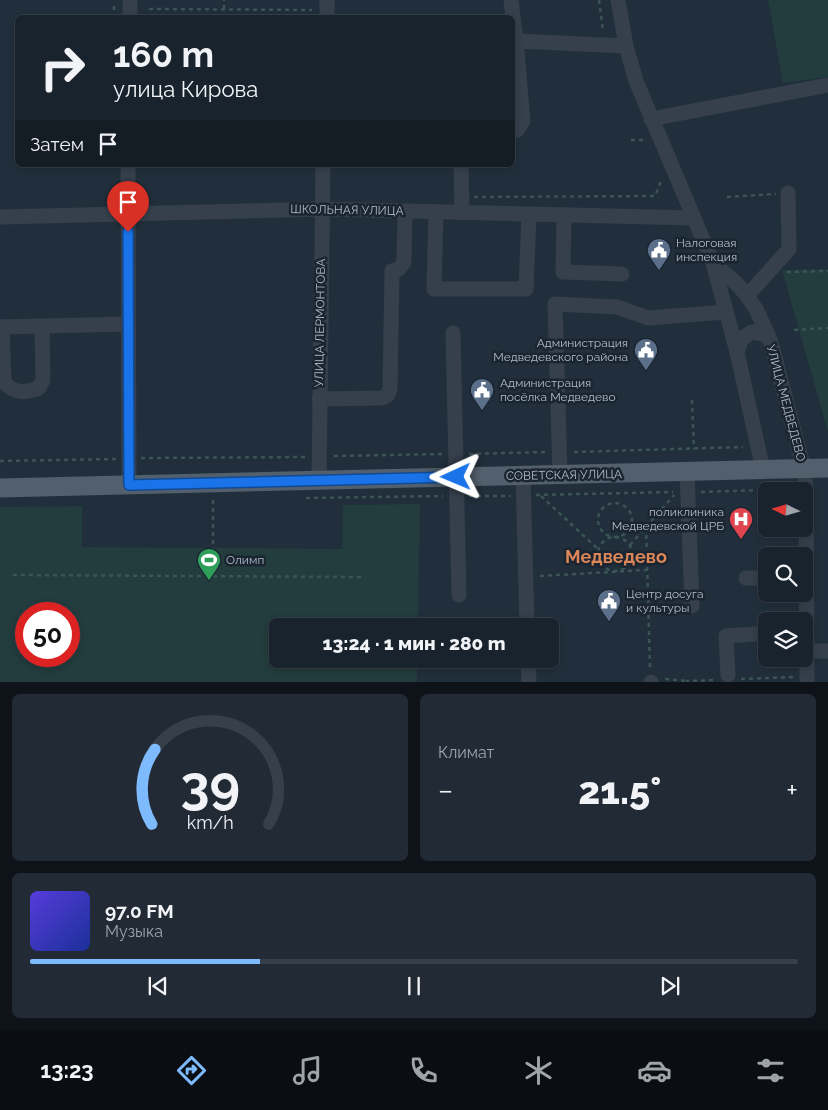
<!DOCTYPE html>
<html lang="ru">
<head>
<meta charset="utf-8">
<style>
  :root { --surface:#19232d; --page:#222b35; --text:#f1f3f6; --muted:#9fa4aa; --line:#374049; --accent:#7ebafe }
  body { margin:0; font-family:Raleway,sans-serif; background:var(--page); color:var(--text); height:100vh; display:flex; flex-direction:column; font-size:19px; white-space:nowrap }
  * { box-sizing:border-box; margin:0 }
  p { font-size:16px; color:var(--muted) }
  .icon { flex:none; width:28px; height:28px; fill:none; stroke:currentColor; stroke-width:2; stroke-linecap:round; stroke-linejoin:round }
  .map { position:relative; height:682px; overflow:hidden }
  .sheet { display:flex; flex-direction:column; gap:12px; padding:12px; background:#0e1319; flex:1 }
  .sheet>* { flex:none }
  .banner { position:absolute; left:15px; top:15px; width:500px; height:152px; border-radius:8px; box-shadow:0 2px 8px #0003,0 0 0 1px var(--line); background:#19232d; color:var(--text); overflow:hidden }
  .needle { width:32px; rotate:275deg }
  .fabs { position:absolute; left:758px; top:482px; display:grid; gap:10px }
  .fabs a { display:grid; place-items:center; width:55px; height:55px; border-radius:8px; background:var(--surface); box-shadow:0 2px 8px #0003,0 0 0 1px var(--line); font-size:25px }
  .speed { position:absolute; left:15px; top:602px; display:flex; gap:10px; font-size:25px; font-weight:700; text-align:center }
  .speed>* { display:grid; place-content:center; width:65px; height:65px; border-radius:50%; background:var(--surface); box-shadow:0 2px 8px #0003,0 0 0 1px var(--line); line-height:1 }
  .speed .limit { border:8px solid #d22; background:#fff; color:#111 }
  .pin { position:absolute; display:grid; place-items:center; width:42px; height:42px; color:#fff; margin:-51px -21px; border-radius:50% 50% 50% 0; rotate:-45deg; box-shadow:0 0 5px #0007 }
  .pin .icon { rotate:45deg }
  .me { position:absolute; width:55px; margin:-28px; rotate:269deg; stroke-linejoin:round; filter:drop-shadow(0 0 4px #0008) }
  .turn { display:flex; align-items:center; gap:18px; height:105px; padding:0 15px; font-size:22px }
  .turn .icon { width:65px; height:65px; stroke-width:2.5 }
  .turn b { display:block; font-size:35px; line-height:42px }
  .then { display:flex; align-items:center; height:48px; padding:0 15px; background:#0003; gap:10px; font-size:19px }
  .big { font-size:38px; font-weight:800; line-height:1.1 }
  .sheet .widget { flex:1; display:flex; flex-direction:column; justify-content:center; gap:8px; min-width:0; padding:0 18px; border-radius:8px; background:var(--page) }
  .sheet .dial { align-items:center; gap:0 }
  .dial svg { height:130px; overflow:visible; fill:none; stroke:var(--line); stroke-width:7; stroke-linecap:round; text-anchor:middle }
  .dial text { fill:var(--text); stroke:none }
  .song { display:flex; align-items:center; gap:15px }
  .cover { width:60px; height:60px; border-radius:8px; background:linear-gradient(135deg,hsl(250 70% 55%),hsl(230 70% 35%)) }
  .played { height:5px; border-radius:2px; background:linear-gradient(90deg,var(--accent) 30%,var(--line) 30%) }
  .keys { display:flex; justify-content:space-around; direction:ltr }
  .heat { display:flex; justify-content:space-between; align-items:center; font-size:28px; direction:ltr }
  .sheet .tiles { flex:1; display:grid; gap:12px; grid-template-columns:1fr 1fr }
  .widget:last-child { grid-column:span 2 }
  .trip { position:absolute; left:269px; top:618px; width:290px; height:50px; border-radius:8px; background:var(--surface); box-shadow:0 2px 8px #0003,0 0 0 1px var(--line); font-weight:800; line-height:50px; text-align:center }
  .tab-bar { display:flex; height:80px; justify-content:space-around; align-items:center; background:#0a0e12; color:var(--muted) }
  .tab-bar .icon { width:35px; height:35px }
  .tab-bar .selected { color:var(--accent) }
  .tab-bar b { font-size:22px; color:var(--text) }
  .map>svg:first-child { display:block }
</style>
</head>
<body>
<div class="map">
<svg width="828" height="683" viewBox="0 0 828 683">
  <rect width="100%" height="100%" fill="#212f3c"/>
  <g fill="#233c3d" fill-rule="evenodd">
    <path d="M768,0h60v77l-45,6z"/>
    <path d="M828,269v163l-46,-162z"/>
    <path d="M420,504l-2,122h-140v33h139v23h-417v-175l82,-1v41l260,2 1,-44zM26,614h43v42h-43z"/>
  </g>
  <g fill="none" stroke-linecap="round" stroke-linejoin="round">
    <g stroke="#3b5555" stroke-width="2.5" stroke-dasharray="4 4" stroke-linecap="butt">
      <path d="M599,0l4,31"/>
      <path d="M224,9v-9"/>
      <path d="M114,18v-14"/>
      <path d="M150,18v-9l162,1"/>
      <path d="M631,140h16"/>
      <path d="M474,197l181,-1 7,-17"/>
      <path d="M727,197l49,-3"/>
      <path d="M787,272l41,-1"/>
      <path d="M794,330l34,-2"/>
      <path d="M692,400l2,49"/>
      <path d="M574,452l169,-5"/>
      <path d="M469,454l77,-2"/>
      <path d="M334,456l109,-2"/>
      <path d="M141,458l165,-1"/>
      <path d="M0,461l116,-2"/>
      <path d="M701,492l92,-3"/>
      <path d="M536,495l137,-3"/>
      <path d="M469,496h42"/>
      <path d="M541,496l57,53"/>
      <path d="M306,498l137,-2"/>
      <circle cx="615" cy="520" r="17"/>
      <path d="M646,527l4,141"/>
      <circle cx="615" cy="554" r="17"/>
      <path d="M630,545l44,-50"/>
      <path d="M13,575l351,2"/>
      <path d="M213,576v-77"/>
      <path d="M540,576l106,-6"/>
      <path d="M665,679l22,2"/>
      <path d="M741,679l52,-2"/>
      <path d="M687,683v-2l29,-1"/>
    </g>
    <g stroke="#35404c" stroke-width="15">
      <path d="M511,0l5,41 7,80 -6,9h-5"/>
      <path d="M618,0l8,46 10,35 77,182 24,89 26,118"/>
      <path d="M130,18v-18"/>
      <path d="M327,18v-18"/>
      <path d="M516,41l110,5"/>
      <path d="M651,119l177,-34"/>
      <path d="M128,165l1,320"/>
      <path d="M461,165l1,47"/>
      <path d="M436,212l-2,77h92l3,-75"/>
      <path d="M564,215l-1,57 59,2"/>
      <path d="M0,217l322,-8 371,9"/>
      <path d="M713,263l25,22 9,11 9,13 14,30 34,130 2,19 1,195"/>
      <path d="M747,296l42,-47 -1,-56"/>
      <path d="M0,327l128,-3"/>
      <path d="M2,327l2,54c7,13 23,12 35,7l4,-8 -1,-54"/>
      <path d="M453,333l6,262"/>
      <path d="M737,352l5,-14 10,-6 12,2 6,5"/>
      <path d="M319,399l63,-1 6,-3 2,-6 2,-118 7,-2 5,-7 1,-51"/>
      <path d="M687,472l5,134"/>
      <path d="M560,475l-5,-171 62,3 31,11 78,-6"/>
      <path d="M523,476l4,150"/>
      <path d="M319,480l4,-315"/>
      <path d="M746,578h20"/>
      <path d="M807,651h21"/>
      <path d="M528,659l1,24"/>
      <path d="M728,675l-2,-39 40,-3"/>
      <path d="M651,682v1"/>
    </g>
    <path stroke="#525f6c" stroke-width="19" d="M0,488l828,-20"/>
  </g>
  <g fill="none" stroke-linecap="round" stroke-linejoin="round">
    <g stroke="#114b97" stroke-width="12">
      <path id="route" d="M128,232l1,253 327,-8"/>
    </g>
    <use href="#route" stroke="#1a73e8" stroke-width="9"/>
  </g>
  <defs>
    <g id="civic-pin" transform="scale(1.25)"><path d="M0 17L-7.5 6A9.5 9.5 0 1 1 7.5 6Z" fill="#5c6f8a" stroke="#1a2531"/><path d="M-.6-6.5H3V-4.5H.6V-3L4-1V1h2V6H-6V1h2V-1L-.6-3ZM-1.2 2.5V6h2.4V2.5Z" fill="#fff"/></g>
    <g id="hospital-pin" transform="scale(1.25)"><path d="M0 17L-7.5 6A9.5 9.5 0 1 1 7.5 6Z" fill="#e0444e" stroke="#1a2531"/><path d="M-5-5h3v3.5h4V-5h3V5h-3V1.5h-4V5h-3Z" fill="#fff"/></g>
    <g id="stadium-pin" transform="scale(1.25)"><path d="M0 17L-7.5 6A9.5 9.5 0 1 1 7.5 6Z" fill="#2e9e5b" stroke="#1a2531"/><path d="M0-5a6.5 5 0 1 0 0 10a6.5 5 0 1 0 0-10ZM-3.5-1.8h7v3.6h-7Z" fill="#fff"/></g>
  </defs>
  <g fill-rule="evenodd">
    <use href="#civic-pin" x="659" y="250"/>
    <use href="#civic-pin" x="646" y="350"/>
    <use href="#civic-pin" x="482" y="390"/>
    <use href="#hospital-pin" x="741" y="519"/>
    <use href="#stadium-pin" x="209" y="560"/>
    <use href="#civic-pin" x="609" y="601"/>
  </g>
  <g text-anchor="middle" dominant-baseline="central" stroke-width="5" stroke-linejoin="round" paint-order="stroke">
    <g font-size="12" fill="#b0bbc8" stroke="#1a2531">
      <text transform="translate(347 210) rotate(1)">ШКОЛЬНАЯ УЛИЦА</text>
      <text transform="translate(320 323) rotate(-89)">УЛИЦА ЛЕРМОНТОВА</text>
      <text transform="translate(786 403) rotate(75)">УЛИЦА МЕДВЕДЕВО</text>
      <text transform="translate(564 475) rotate(-1)">СОВЕТСКАЯ УЛИЦА</text>
    </g>
    <g font-size="12" fill="#b0bbc8" stroke="#1a2531" text-anchor="start">
      <text x="676" y="243">Налоговая<tspan x="676" dy="14">инспекция</tspan></text>
      <text x="628" y="343" text-anchor="end">Администрация<tspan x="628" dy="14">Медведевского района</tspan></text>
      <text x="500" y="383">Администрация<tspan x="500" dy="14">посёлка Медведево</tspan></text>
      <text x="724" y="512" text-anchor="end">поликлиника<tspan x="724" dy="14">Медведевской ЦРБ</tspan></text>
      <text x="226" y="560">Олимп</text>
      <text x="626" y="594">Центр досуга<tspan x="626" dy="14">и культуры</tspan></text>
    </g>
    <g font-size="18" font-weight="bold" fill="#db8658" stroke="#1a2531">
      <text x="616" y="556">Медведево</text>
    </g>
  </g>
</svg>
<div class="fabs">
<a><svg class="needle" viewBox="-14 -14 28 28"><path d="M0-13l5 13h-10z" fill="#e53935"/><path d="M0 13l5-13h-10z" fill="#9fa4aa"/></svg></a>
<a><svg class="icon" aria-label="search" viewBox="0 0 24 24"><circle cx="10" cy="10" r="6"/><path d="M15 15l6 6"/></svg></a>
<a><svg class="icon" aria-label="layers" viewBox="0 0 24 24"><path d="M12 4l9 5-9 5-9-5zM3 14l9 5 9-5"/></svg></a>
</div>
<div class="speed"><div class="limit">50</div></div>
<div class="pin" style="left:128px;top:232px;background:#d93025"><svg class="icon" aria-label="arrive" viewBox="0 0 24 24"><path d="M6 21V4h12l-3 4 3 4H6"/></svg></div>
<svg class="me" style="left:456px;top:477px" viewBox="-20 -20 40 40"><path d="M0-17L14 15 0 8-14 15z" fill="#1a73e8" stroke="#fff" stroke-width="4"/></svg>
<div class="trip">13:24 · 1 мин · 280 m</div>
<div class="banner">
<div class="turn"><svg class="icon" aria-label="right" viewBox="0 0 24 24"><path d="M7 20v-9h11M14 6l5 5-5 5"/></svg><div><b>160 m</b>улица Кирова</div></div>
<div class="then">Затем<svg class="icon" aria-label="arrive" viewBox="0 0 24 24"><path d="M6 21V4h12l-3 4 3 4H6"/></svg></div>
</div>
</div>
<section class="sheet">
<div class="tiles">
<div class="widget dial"><svg viewBox="0 0 100 80">
<path d="M14 69A42 42 0 1 1 86 69"/>
<path d="M14 69A42 42 0 0 1 16 23" stroke="#7ebafe"/>
<text x="50" y="56" font-size="32" font-weight="700">39</text>
<text x="50" y="72" font-size="11">km/h</text>
</svg></div>
<div class="widget"><p>Климат</p>
<div class="heat"><a>−</a><b class="big">21.5°</b><a>+</a></div>
</div>
<div class="widget">
<div class="song"><i class="cover"></i><div><b>97.0 FM</b><p>Музыка</p></div></div>
<div class="played"></div>
<div class="keys"><svg class="icon" aria-label="previous" viewBox="0 0 24 24"><path d="M18 5L8 12l10 7zM5 5v14"/></svg><svg class="icon" aria-label="pause" viewBox="0 0 24 24"><path d="M8 5v14M16 5v14"/></svg><svg class="icon" aria-label="next" viewBox="0 0 24 24"><path d="M6 5l10 7-10 7zM19 5v14"/></svg></div>
</div>
</div>
</section>
<nav class="tab-bar">
<b>13:23</b>
<svg class="icon selected" aria-label="directions" viewBox="0 0 24 24"><path d="M12 3l9 9-9 9-9-9zM9 14v-3h6M13 9l2 2-2 2"/></svg>
<svg class="icon" aria-label="music" viewBox="0 0 24 24"><path d="M9 18V5l10-2v13"/><circle cx="6" cy="18" r="3"/><circle cx="16" cy="16" r="3"/></svg>
<svg class="icon" aria-label="phone" viewBox="0 0 24 24"><path d="M5 4h4l2 5-3 2q2 4 5 5l2-3 5 2v4C11 20 4 13 5 4z"/></svg>
<svg class="icon" aria-label="climate" viewBox="0 0 24 24"><path d="M12 3v18M4 7l16 10M4 17L20 7"/></svg>
<svg class="icon" aria-label="car" viewBox="0 0 24 24"><path d="M5 17H2v-5l4-1 3-4h7l3 4 3 1v5h-3M9 17h6M6 11h13"/><circle cx="7" cy="17" r="2"/><circle cx="17" cy="17" r="2"/></svg>
<svg class="icon" aria-label="filters" viewBox="0 0 24 24"><path d="M4 7h16M4 17h16"/><circle cx="9" cy="7" r="2"/><circle cx="15" cy="17" r="2"/></svg>
</nav>
</body>
</html>
